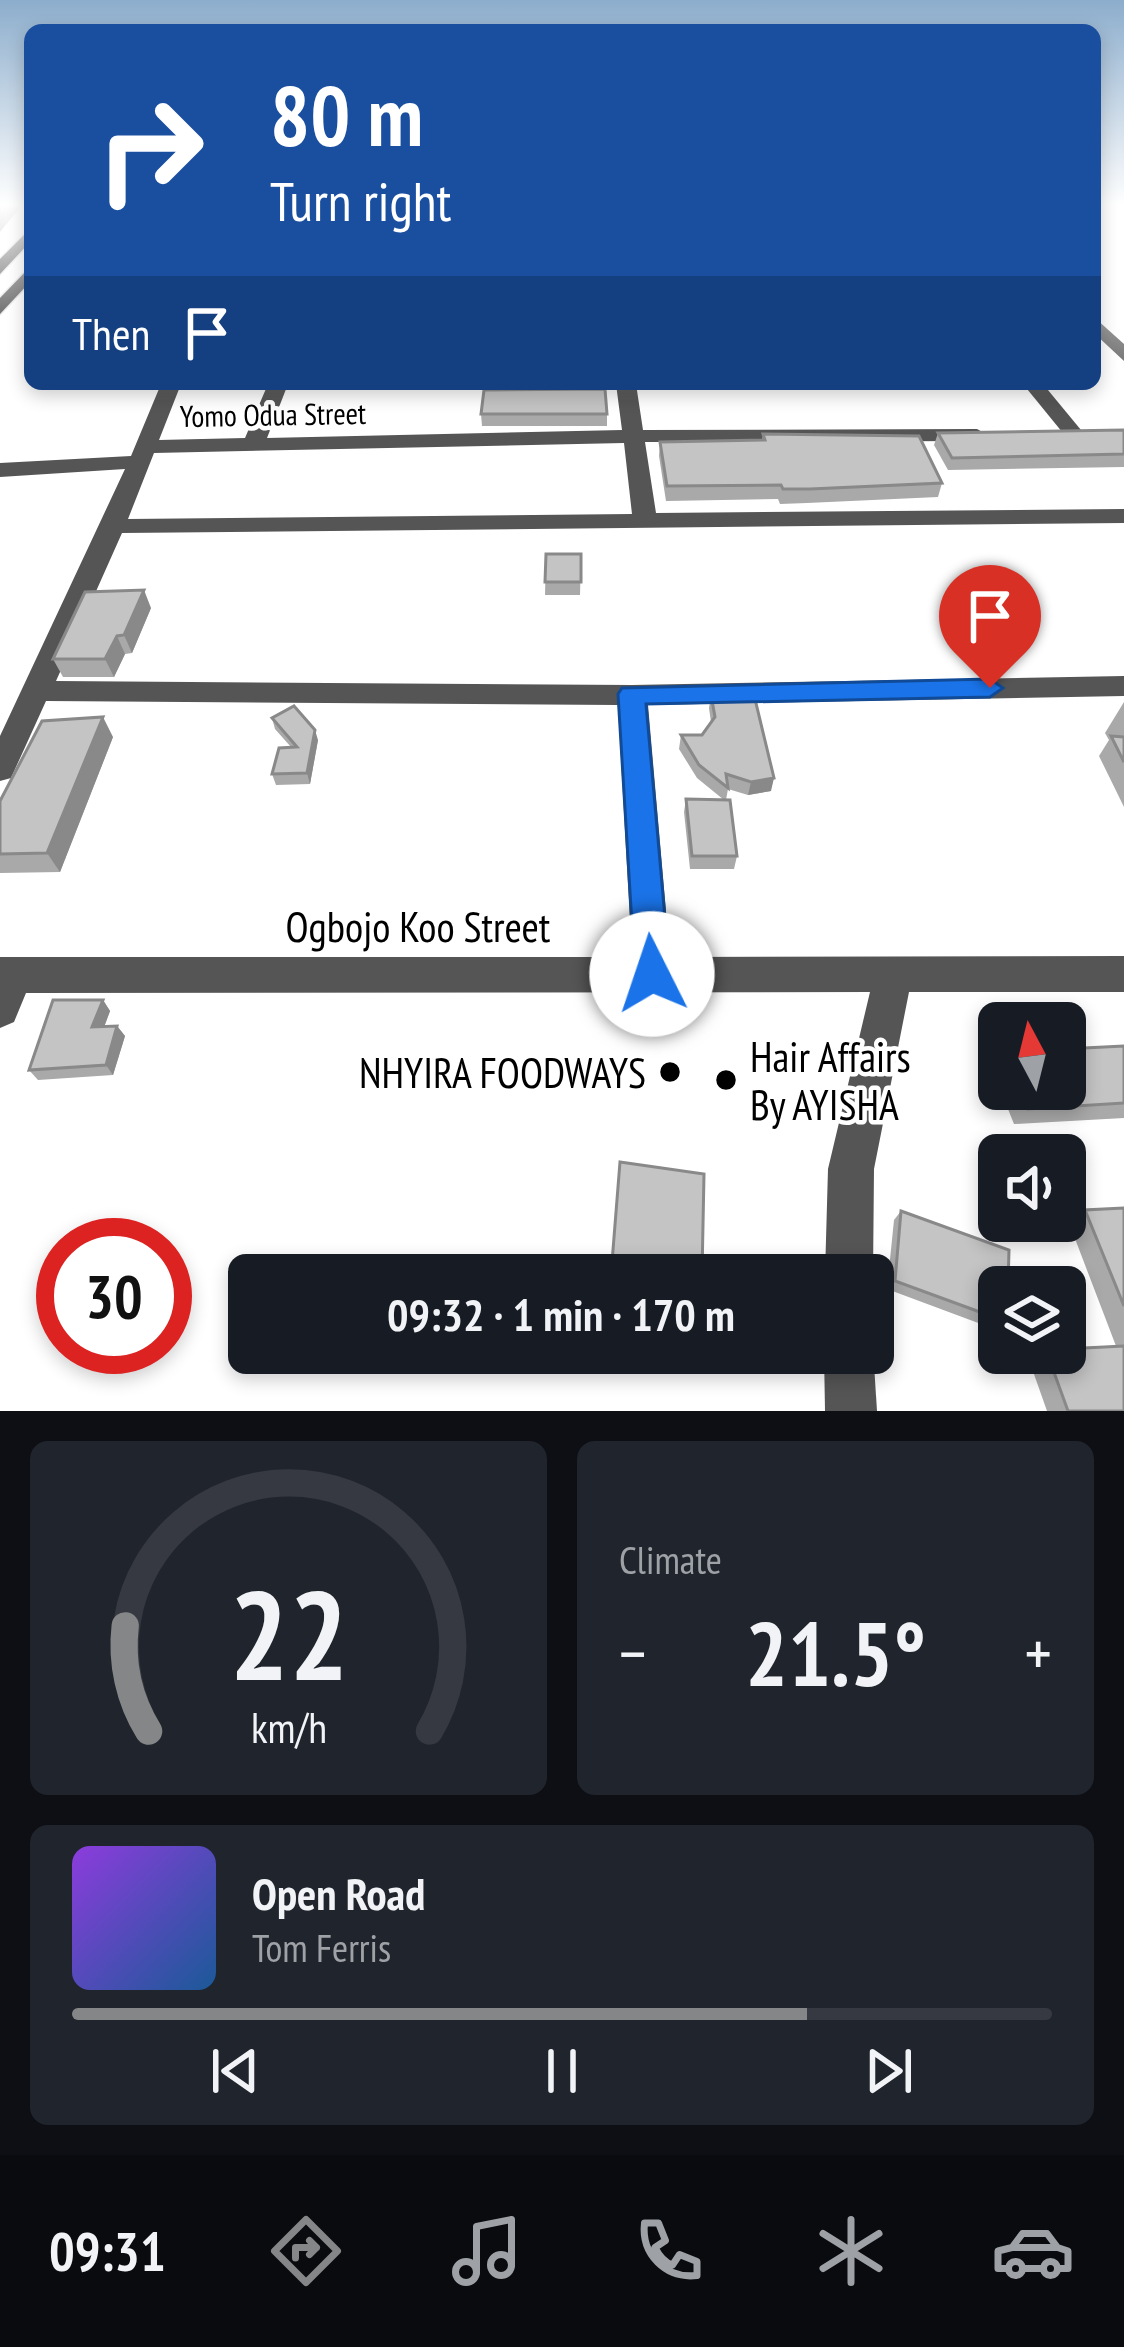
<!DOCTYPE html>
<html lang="en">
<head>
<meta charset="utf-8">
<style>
  :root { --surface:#171b24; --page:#20242c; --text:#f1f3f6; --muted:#9ea1a6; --line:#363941; --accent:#858687 }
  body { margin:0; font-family:"PT Sans Narrow",sans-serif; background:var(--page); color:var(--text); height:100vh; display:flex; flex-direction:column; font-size:45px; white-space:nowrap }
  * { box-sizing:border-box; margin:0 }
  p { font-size:39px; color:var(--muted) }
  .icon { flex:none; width:66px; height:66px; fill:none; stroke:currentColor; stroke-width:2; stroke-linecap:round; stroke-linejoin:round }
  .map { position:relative; height:1411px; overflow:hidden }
  .drawer { display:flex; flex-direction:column; gap:30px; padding:30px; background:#0d0f14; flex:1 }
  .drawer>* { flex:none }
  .top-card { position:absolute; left:24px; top:24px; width:1077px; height:366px; border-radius:18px; box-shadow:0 6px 18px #0003; background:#1a4fa0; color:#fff; overflow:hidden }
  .needle { width:78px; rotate:353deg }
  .buttons { position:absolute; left:978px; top:1002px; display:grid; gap:24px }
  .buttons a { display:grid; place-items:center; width:108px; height:108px; border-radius:18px; background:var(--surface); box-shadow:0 6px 18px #0003; font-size:60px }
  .speed { position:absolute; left:36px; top:1218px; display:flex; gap:24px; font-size:60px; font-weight:700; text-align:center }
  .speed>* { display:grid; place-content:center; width:156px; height:156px; border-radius:50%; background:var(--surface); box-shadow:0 6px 18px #0003; line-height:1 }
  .speed .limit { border:18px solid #d22; background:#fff; color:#111 }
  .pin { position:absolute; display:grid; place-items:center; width:102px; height:102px; color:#fff; margin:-123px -51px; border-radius:50% 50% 50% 0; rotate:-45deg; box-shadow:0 0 12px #0007 }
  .pin .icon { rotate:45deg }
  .me { position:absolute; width:132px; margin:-66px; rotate:356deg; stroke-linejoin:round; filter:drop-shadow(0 0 9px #0008) }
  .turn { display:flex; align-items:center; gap:42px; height:252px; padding:0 48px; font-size:54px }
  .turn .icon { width:156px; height:156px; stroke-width:2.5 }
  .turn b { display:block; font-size:84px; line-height:102px }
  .then { display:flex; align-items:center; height:114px; padding:0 48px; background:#0003; gap:24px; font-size:45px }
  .big { font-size:90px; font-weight:600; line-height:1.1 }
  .drawer .card { flex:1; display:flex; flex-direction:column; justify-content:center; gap:18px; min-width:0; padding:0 42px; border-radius:18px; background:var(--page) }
  .drawer .dial { align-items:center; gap:0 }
  .dial svg { height:312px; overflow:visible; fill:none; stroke:var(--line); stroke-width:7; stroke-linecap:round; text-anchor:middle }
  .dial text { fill:var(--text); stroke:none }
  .song { display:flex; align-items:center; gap:36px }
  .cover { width:144px; height:144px; border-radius:18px; background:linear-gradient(135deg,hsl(270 70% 55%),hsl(210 70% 35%)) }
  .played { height:12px; border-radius:6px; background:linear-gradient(90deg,var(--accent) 75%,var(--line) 75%) }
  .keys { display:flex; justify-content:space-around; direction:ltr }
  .heat { display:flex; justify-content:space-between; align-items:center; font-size:66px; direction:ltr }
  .drawer .tiles { flex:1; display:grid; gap:30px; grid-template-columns:1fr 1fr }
  .card:last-child { grid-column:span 2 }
  .trip { position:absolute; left:228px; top:1254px; width:666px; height:120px; border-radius:18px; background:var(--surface); box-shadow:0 6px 18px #0003; font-weight:600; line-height:120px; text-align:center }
  .tab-bar { display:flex; height:192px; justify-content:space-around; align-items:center; background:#090b0e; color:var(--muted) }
  .tab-bar .icon { width:84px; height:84px }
  .tab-bar .selected { color:var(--accent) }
  .tab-bar b { font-size:54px; color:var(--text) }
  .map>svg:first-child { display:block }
</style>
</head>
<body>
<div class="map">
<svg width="1124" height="1411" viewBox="0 0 1124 1411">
  <rect width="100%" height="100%" fill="#fff"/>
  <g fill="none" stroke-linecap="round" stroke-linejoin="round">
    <g stroke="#dbdbdb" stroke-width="3">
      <g id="major">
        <path d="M30,229v13l-30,32v-15z"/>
        <path d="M30,267v15l-30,32v-16z"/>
      </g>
    </g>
    <g fill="#555" fill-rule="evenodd">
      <path d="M1095,318l29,26v17l-29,-27z"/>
      <path d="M161,384h20l-22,56 86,-2 23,-54h20l-21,54 355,-8 -6,-46h20l7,46 334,-1 11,6 -11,6 -332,1 11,71 468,-4v14l-1002,10 -66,148 576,4 492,-9v20l-476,9 22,252 454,-1v36h-215l-35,177 -1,107 -48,-1 3,-106 42,-177 -844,1 -12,29 -14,6v-71h632l-14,-252 -572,-4 -35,77 -11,3v-45l125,-267 -125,8v-14l131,-7zM624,443l8,71 -504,5 26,-66z"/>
      <path d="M1023,384h20l38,46v8h-14z"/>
      <path d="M873,1349l4,62h-52l-1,-58z"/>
    </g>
    <use href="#major" fill="#000" fill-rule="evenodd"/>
  </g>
  <g fill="#a9a9a9">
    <path d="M481,414h126v12h-125z"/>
    <path d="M1124,430v37l-176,3 -14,-25 4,-12z"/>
    <path d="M763,434l179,49 -4,14 -131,6 -27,1 -2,-5 -112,2 -7,-45 1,-14 102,-2z"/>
    <path d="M546,554h35l-1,41h-35z"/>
    <path d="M151,608l-19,45 -7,1 -11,23h-51l-10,-18z"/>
    <path d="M711,695l60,96 -23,4 -20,-6 -2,11 11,56 -3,13h-44l-6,-57 2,-13 38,1 -27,-22 -18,-29 2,-14h21l9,-13 -2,-14z"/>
    <path d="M1124,702v105l-25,-51 10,-16 -4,-7z"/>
    <path d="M272,718l46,22 -8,44 -34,1 -4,-11 19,-27 -16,-18z"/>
    <path d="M113,737l-53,135 -60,1v-72z"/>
    <path d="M103,1000l7,11 -6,16 13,-1 8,10 -12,39 -75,5 -9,-10z"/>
    <path d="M1124,1046v72l-110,6 -14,-35h65z"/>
    <path d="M999,1060v25l-6,-17z"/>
    <path d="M1124,1208v203h-77l-18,-51 13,-7h23l51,-7 -47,-123 16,-13z"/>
    <path d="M901,1211l98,76v42l-2,1 -110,-41 7,-69z"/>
  </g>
  <g fill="#898989">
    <path d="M10,205h12l-22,27v-16z"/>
    <path d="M144,590l7,18 -19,45 -8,-18z"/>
    <path d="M117,636l8,18 -11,23 -9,-18z"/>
    <path d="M103,717l10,20 -53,135 -13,-19z"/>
    <path d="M315,730l3,10 -8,44 -3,-11z"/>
    <path d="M774,778l-3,13 -23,4 3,-13z"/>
    <path d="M103,1000l7,11 -10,27 -8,-11z"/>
    <path d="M117,1026l8,10 -12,39 -7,-10z"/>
  </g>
  <g fill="#c4c4c4" stroke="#898989" stroke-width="3">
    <path d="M0,205h10l-10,11z"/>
    <path d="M605,389l2,25h-126l3,-24z"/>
    <path d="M1124,430v24l-172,4 -14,-25z"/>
    <path d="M763,434l156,2 23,47 -132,6h-27l-2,-4 -114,1 -7,-44 105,-2z"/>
    <path d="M546,554h35v28h-36z"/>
    <path d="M144,590l-20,45 -7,1 -12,23h-52l32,-67z"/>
    <path d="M711,695h43l20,83 -23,4 -25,-8 2,14 -29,-23 -18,-30h21l13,-18z"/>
    <path d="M294,706l21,24 -8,43 -35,1 7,-26 18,-1 -25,-29z"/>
    <path d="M103,717l-56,136 -47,1v-53l42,-80z"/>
    <path d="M1111,736l13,1v25z"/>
    <path d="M686,799l44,1 7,56h-45z"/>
    <path d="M53,1000h50l-11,27 25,-1 -11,39 -77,5z"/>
    <path d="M1124,1046v57l-96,6 -8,-20h45v-40z"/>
    <path d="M620,1162l84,12 -2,101h-91z"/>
    <path d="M1124,1208v98l-39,-96z"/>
    <path d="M901,1211l108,39 -1,37h-9v32l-104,-38z"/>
    <path d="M1124,1346v65h-56l-21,-58h18v-4z"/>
  </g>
  <linearGradient id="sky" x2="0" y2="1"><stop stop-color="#8cadcc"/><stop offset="0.51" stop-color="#fff"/><stop offset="1" stop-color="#fff" stop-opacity="0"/></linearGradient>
  <rect width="1124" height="402" fill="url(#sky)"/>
  <path fill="#1a73e8" stroke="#114b97" stroke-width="3" d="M990,679l13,9 -13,9 -344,7 24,270 -5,11 -13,5 -12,-5 -5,-11 -17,-280 4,-6z"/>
  <g fill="#000" stroke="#fff" stroke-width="4.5">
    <circle cx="670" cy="1072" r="12"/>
    <circle cx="726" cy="1080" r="12"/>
  </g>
  <g text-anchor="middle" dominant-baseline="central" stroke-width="9" stroke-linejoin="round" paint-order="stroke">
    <g font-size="30" fill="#000" stroke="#fff">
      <text transform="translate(273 414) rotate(-1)">Yomo Odua Street</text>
    </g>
    <g font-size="42" fill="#000" stroke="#fff">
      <text x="418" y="926">Ogbojo Koo Street</text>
    </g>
    <g font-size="42" fill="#000" stroke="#fff" text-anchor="start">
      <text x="750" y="1056">Hair Affairs<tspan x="750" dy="48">By AYISHA</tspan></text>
      <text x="646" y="1072" text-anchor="end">NHYIRA FOODWAYS</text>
    </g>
  </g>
</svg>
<div class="buttons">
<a><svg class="needle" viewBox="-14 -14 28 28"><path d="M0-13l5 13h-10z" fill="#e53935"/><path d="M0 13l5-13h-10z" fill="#9ea1a6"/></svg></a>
<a><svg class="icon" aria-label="sound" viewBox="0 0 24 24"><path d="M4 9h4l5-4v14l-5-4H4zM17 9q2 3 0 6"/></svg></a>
<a><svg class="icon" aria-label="layers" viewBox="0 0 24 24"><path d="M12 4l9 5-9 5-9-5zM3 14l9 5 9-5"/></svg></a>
</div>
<div class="speed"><div class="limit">30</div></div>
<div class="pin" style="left:990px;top:688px;background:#d93025"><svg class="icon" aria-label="arrive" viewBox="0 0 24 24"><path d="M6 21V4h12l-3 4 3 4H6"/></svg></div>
<svg class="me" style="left:652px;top:974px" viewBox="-20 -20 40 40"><circle r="19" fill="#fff"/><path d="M0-13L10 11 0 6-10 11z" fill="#1a73e8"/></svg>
<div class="trip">09:32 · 1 min · 170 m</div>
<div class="top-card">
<div class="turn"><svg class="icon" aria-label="right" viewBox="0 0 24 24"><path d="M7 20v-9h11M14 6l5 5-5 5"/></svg><div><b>80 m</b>Turn right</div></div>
<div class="then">Then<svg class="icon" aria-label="arrive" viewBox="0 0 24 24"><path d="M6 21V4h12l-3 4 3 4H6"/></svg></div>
</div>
</div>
<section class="drawer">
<div class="tiles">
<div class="card dial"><svg viewBox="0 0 100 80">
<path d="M14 69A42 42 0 1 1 86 69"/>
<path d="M14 69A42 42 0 0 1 8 42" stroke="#858687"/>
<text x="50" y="56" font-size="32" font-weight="700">22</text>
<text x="50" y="72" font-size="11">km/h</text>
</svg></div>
<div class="card"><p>Climate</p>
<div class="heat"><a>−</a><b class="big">21.5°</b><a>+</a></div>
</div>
<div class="card">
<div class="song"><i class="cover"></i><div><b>Open Road</b><p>Tom Ferris</p></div></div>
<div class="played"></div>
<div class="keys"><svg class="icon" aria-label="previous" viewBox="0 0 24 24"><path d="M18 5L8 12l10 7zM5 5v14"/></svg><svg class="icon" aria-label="pause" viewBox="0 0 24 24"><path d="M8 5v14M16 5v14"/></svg><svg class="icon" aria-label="next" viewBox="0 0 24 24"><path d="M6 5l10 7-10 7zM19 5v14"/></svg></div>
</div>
</div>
</section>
<nav class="tab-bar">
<b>09:31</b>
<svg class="icon selected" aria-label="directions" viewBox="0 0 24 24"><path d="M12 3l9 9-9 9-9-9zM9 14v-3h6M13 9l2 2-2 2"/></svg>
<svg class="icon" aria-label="music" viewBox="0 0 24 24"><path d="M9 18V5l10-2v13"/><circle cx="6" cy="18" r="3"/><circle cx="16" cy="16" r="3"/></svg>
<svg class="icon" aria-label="phone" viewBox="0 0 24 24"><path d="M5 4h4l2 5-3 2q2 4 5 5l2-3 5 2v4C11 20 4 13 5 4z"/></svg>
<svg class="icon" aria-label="climate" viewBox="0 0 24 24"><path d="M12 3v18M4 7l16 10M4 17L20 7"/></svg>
<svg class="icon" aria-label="car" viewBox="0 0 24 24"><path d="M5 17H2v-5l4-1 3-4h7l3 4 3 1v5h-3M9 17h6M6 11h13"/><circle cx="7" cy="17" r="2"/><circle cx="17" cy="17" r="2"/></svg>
</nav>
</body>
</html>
